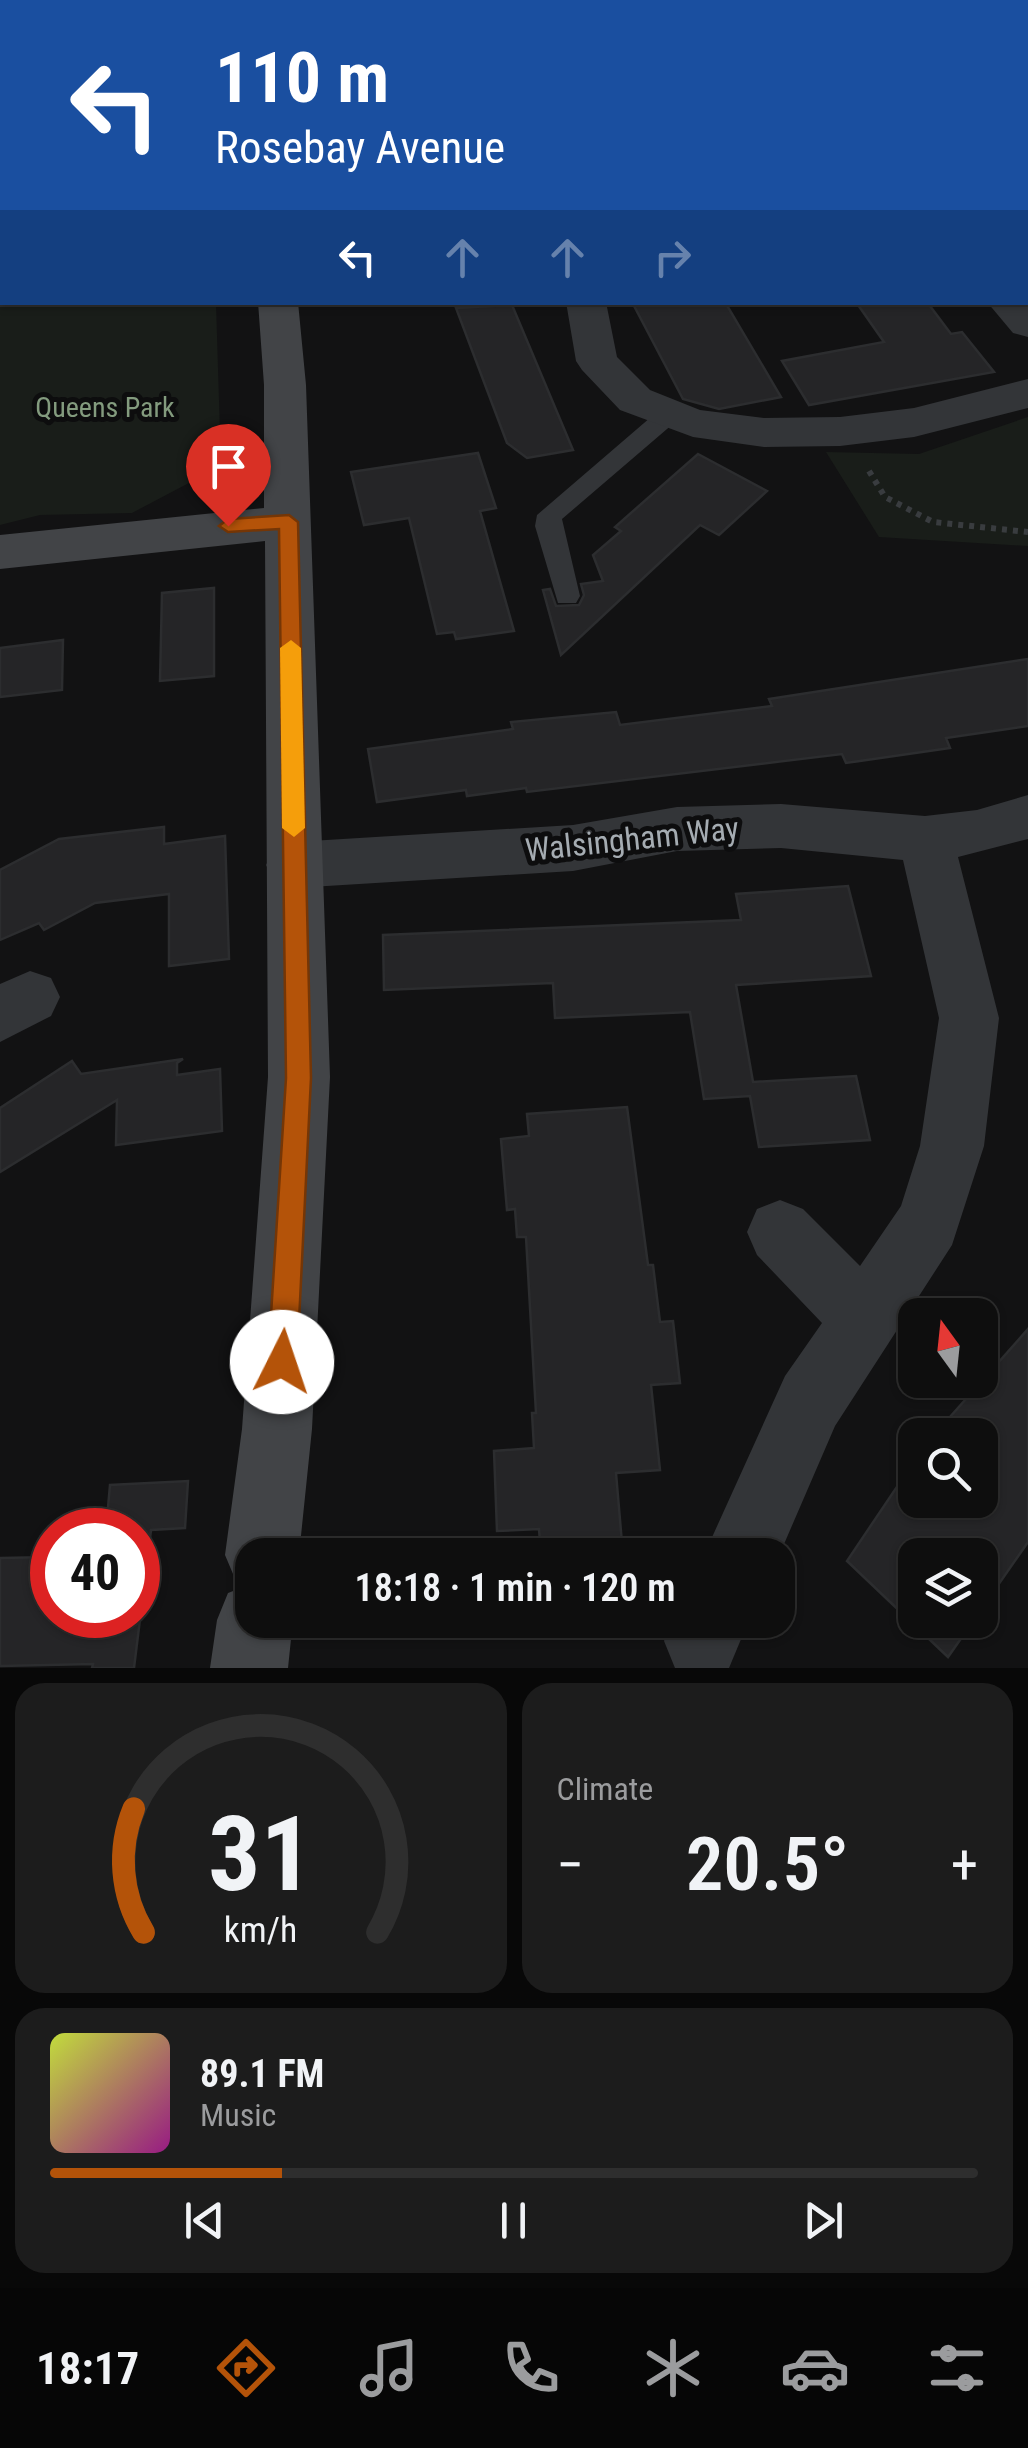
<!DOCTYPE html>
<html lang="en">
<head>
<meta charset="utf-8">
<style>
  :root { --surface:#0e0e0e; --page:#1c1c1c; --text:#f1f3f6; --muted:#9b9c9e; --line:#2e2e2e; --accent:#b45309 }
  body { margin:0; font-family:"Roboto Condensed",sans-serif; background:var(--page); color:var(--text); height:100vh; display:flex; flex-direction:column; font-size:38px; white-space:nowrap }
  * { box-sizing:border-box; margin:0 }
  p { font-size:32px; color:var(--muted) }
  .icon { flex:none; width:55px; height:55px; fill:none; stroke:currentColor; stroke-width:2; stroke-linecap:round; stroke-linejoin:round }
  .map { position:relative; height:1668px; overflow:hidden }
  .panel { display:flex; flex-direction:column; gap:15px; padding:15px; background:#080808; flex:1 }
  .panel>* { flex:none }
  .guide { position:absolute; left:0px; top:0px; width:1030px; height:305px; box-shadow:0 2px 8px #0004,0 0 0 2px var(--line); background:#1a4fa0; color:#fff; overflow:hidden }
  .needle { width:65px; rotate:345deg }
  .tools { position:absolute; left:898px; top:1298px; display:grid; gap:20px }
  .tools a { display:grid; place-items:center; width:100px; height:100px; border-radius:20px; background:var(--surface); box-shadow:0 2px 8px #0004,0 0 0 2px var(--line); font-size:50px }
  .speed { position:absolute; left:30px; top:1508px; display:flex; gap:20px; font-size:50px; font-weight:700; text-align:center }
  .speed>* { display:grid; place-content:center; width:130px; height:130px; border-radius:50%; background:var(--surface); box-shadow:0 2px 8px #0004,0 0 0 2px var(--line); line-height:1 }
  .speed .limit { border:15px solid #d22; background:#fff; color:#111 }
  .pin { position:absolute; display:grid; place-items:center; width:85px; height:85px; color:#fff; margin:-102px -42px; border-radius:50% 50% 50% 0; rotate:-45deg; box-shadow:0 0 10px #0007 }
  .pin .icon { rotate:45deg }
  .me { position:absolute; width:110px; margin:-55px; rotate:4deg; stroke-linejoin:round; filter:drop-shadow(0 0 8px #0008) }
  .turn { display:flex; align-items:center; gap:35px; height:210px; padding:0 50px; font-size:45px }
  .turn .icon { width:130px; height:130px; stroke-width:2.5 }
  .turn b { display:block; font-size:70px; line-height:85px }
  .lanes { display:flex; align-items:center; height:95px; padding:0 50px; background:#0003; justify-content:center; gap:50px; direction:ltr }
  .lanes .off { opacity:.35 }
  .big { font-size:75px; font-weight:600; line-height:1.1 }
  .panel .card { flex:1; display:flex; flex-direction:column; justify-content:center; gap:15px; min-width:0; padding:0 35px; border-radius:30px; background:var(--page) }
  .panel .dial { align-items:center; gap:0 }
  .dial svg { height:260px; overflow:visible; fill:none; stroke:var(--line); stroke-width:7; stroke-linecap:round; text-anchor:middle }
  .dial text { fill:var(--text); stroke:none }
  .song { display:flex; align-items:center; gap:30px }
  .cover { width:120px; height:120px; border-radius:15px; background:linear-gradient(135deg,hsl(70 70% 55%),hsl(310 70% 35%)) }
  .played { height:10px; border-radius:5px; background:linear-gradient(90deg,var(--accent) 25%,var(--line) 25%) }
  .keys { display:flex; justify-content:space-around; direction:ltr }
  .heat { display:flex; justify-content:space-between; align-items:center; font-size:55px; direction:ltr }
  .panel .tiles { flex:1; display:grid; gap:15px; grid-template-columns:1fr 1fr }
  .card:last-child { grid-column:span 2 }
  .trip { position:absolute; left:235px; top:1538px; width:560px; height:100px; border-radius:30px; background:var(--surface); box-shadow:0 2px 8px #0004,0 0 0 2px var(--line); font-weight:600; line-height:100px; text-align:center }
  .menu { display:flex; height:160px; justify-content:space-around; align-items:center; background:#060606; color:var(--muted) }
  .menu .icon { width:70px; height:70px }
  .menu .active { color:var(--accent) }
  .menu b { font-size:45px; color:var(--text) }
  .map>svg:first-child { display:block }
</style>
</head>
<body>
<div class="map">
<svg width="1028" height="1668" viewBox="0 0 1028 1668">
  <rect width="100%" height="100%" fill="#121213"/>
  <g fill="#191d19">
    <path d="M0,0h290l-288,2v300l214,1 5,163 -89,47 -92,2 -40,10z"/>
    <path d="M1028,417v129l-149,-9 -53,-85 93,2z"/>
  </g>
  <g fill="#252527" stroke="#2c2d2f" stroke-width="2.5">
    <path d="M632,302h93l56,95 -62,12 -36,-10z"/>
    <path d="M856,302h71l24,32 11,-2 32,40 -185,33 -27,-44 102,-19z"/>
    <path d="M512,305l61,145 -46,8 -20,-15 -51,-135z"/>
    <path d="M478,453l18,55 -16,3 34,120 -58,8 -2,-7 -17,2 -28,-116 -45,7 -13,-53z"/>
    <path d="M698,454l69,37 -48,44 -19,-10 -139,130 -18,-65 7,-1 6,17 23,-1 5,-10 -3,-11 22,-3 -10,-26 28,-24 -6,-4z"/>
    <path d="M214,588v88l-54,5 2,-88z"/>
    <path d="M63,640l-1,50 -62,7v-49z"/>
    <path d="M1028,659v67l-82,12 4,10 -104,15 -4,-9 -315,38 -1,-4 -59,8 -1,-6 -89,12 -9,-53 145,-20 -2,-7 105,-10 4,13 152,-19 -3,-7z"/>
    <path d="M164,827v17l61,-8 4,123 -60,7v-72l-74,9 -51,27 -5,-7 -39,17v-70l59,-31z"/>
    <path d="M848,886l23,90 -135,9 17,97 103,-6 14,64 -111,7 -9,-51 -46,3 -14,-87 -135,6 -2,-35 -169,7 -1,-55 358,-15 -5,-26z"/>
    <path d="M183,1059l-6,4v12l43,-6 2,62 -106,14 1,-45 -117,72v-64l72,-47 9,13z"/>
    <path d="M627,1107l21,158h5l7,57 13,-1 7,62 -29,2 9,85 -44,3 7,82h-82l-2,-26 -42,2 -3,-80 40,-3 -2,-35h4l-10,-176h-9l-2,-28 -8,1 -6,-71 28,-3 -2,-22z"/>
    <path d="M1028,1329v213l-48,69v-56h-65v65h59l-26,37 -101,-96 68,-101v40h65v-65h-46z"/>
    <path d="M188,1481l-3,47 -34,2 -17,138h-42l1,-4 -93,2v-108l52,-1v58h86v-85h-32l4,-45z"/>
  </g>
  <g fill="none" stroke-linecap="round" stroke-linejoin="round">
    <path stroke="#393c3f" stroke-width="6" stroke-dasharray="5 6" stroke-linecap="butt" d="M869,471l16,26 48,25 95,10"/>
    <path fill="#333538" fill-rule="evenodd" d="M666,409l12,8 -4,6 -112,96 18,77 -4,7h-18l-23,-77 2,-11 121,-104z"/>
    <g fill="#333538" fill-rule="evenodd">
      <path d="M479,0l1,2 -33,-1v-1z"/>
      <path d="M1028,300v37l-15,-4 -26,-31z"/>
      <path d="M566,302h40l11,55 33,33 50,20 64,8 76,-1 74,-9 114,-29v29l-114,29 -74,9 -76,1 -71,-10 -73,-27 -38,-40 -6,-9z"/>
      <path d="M1028,795v44l-70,18 41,161 -15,128 -32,99 -117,181 -57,132 -74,-3 81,-179 37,-53 -65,-68 -10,-23 10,-23 23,-9 23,9 57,57 41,-60 19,-60 19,-128 -36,-158 -122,-12 -104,3 -104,20 -279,17 -20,-7 -8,-16 8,-16 20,-7 279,-17 104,-18 104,-3 144,12 52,-6z"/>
      <path d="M30,971l21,7 9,19 -9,19 -51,26v-58z"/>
      <path d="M672,1620h77l-20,48h-54l-11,-27z"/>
    </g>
    <path fill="#424447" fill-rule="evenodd" d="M258,302h40l8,83 24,692 -18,352 -13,126h-47v65h41l-5,48h-78l7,-48 11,-27 18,-7 -10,-5 -11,-26 17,-126 26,-352 -3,-536 -265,28v-34l264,-27v-123z"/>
  </g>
  <path fill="#b45309" stroke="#753606" stroke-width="2.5" d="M289,515l9,7 13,556 -14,284 -4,10 -11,4 -10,-4 -4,-10 18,-284 -7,-549 -51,3 -9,-6 9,-7z"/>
  <path fill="#f59e0b" d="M291,640l10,8 4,180 -11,9 -12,-9 -2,-180z"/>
  <g text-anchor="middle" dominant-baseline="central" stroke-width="10" stroke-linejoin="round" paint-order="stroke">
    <g font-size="28" fill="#839b7e" stroke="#0d0d0e">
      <text x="105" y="407">Queens Park</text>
    </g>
    <g font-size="32" fill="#a5acb2" stroke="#0d0d0e">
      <text transform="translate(632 839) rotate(-6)">Walsingham Way</text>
    </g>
  </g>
</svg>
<div class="tools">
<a><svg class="needle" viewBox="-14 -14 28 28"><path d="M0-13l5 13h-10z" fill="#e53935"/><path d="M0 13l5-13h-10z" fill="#9b9c9e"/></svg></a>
<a><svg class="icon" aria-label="search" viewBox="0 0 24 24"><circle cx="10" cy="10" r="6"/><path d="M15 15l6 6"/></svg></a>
<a><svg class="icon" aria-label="layers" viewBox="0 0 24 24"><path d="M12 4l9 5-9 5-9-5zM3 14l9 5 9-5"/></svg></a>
</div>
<div class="speed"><div class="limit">40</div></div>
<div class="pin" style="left:228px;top:526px;background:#d93025"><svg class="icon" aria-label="arrive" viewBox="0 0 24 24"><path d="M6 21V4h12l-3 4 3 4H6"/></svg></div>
<svg class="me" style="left:282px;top:1362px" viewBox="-20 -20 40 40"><circle r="19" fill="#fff"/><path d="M0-13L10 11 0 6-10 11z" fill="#b45309"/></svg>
<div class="trip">18:18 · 1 min · 120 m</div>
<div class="guide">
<div class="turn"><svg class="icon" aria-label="left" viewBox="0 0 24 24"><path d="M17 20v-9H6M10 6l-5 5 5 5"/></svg><div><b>110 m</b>Rosebay Avenue</div></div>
<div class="lanes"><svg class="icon" aria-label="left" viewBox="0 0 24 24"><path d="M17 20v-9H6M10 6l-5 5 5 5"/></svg><svg class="icon off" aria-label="ahead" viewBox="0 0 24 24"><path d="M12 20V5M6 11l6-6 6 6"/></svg><svg class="icon off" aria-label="ahead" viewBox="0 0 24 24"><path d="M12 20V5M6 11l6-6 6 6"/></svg><svg class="icon off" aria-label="right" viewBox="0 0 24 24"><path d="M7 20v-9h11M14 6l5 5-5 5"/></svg></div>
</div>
</div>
<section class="panel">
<div class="tiles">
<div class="card dial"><svg viewBox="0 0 100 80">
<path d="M14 69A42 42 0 1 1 86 69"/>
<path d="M14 69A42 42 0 0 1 11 31" stroke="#b45309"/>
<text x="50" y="56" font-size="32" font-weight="700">31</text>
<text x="50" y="72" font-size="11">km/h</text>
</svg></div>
<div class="card"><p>Climate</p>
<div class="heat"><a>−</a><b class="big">20.5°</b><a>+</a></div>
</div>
<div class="card">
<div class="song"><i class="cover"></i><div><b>89.1 FM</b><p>Music</p></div></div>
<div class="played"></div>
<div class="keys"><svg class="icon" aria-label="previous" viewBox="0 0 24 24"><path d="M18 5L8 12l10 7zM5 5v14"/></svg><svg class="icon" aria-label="pause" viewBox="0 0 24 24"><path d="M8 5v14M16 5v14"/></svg><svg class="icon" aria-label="next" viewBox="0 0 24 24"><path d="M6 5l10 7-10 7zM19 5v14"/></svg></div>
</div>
</div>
</section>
<nav class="menu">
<b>18:17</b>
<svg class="icon active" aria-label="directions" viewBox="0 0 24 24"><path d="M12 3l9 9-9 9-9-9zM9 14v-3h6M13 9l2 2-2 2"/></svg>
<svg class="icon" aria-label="music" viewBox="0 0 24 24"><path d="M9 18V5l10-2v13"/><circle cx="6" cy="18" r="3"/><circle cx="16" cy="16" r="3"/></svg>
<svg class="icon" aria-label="phone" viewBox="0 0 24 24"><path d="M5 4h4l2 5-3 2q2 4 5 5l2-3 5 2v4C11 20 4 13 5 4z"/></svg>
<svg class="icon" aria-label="climate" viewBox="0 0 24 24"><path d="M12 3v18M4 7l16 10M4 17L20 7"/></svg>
<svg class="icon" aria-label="car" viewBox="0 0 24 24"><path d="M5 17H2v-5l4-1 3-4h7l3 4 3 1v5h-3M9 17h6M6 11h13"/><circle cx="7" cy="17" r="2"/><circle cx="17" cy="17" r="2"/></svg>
<svg class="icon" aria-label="filters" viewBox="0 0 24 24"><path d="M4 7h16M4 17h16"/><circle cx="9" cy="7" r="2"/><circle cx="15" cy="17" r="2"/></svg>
</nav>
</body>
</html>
